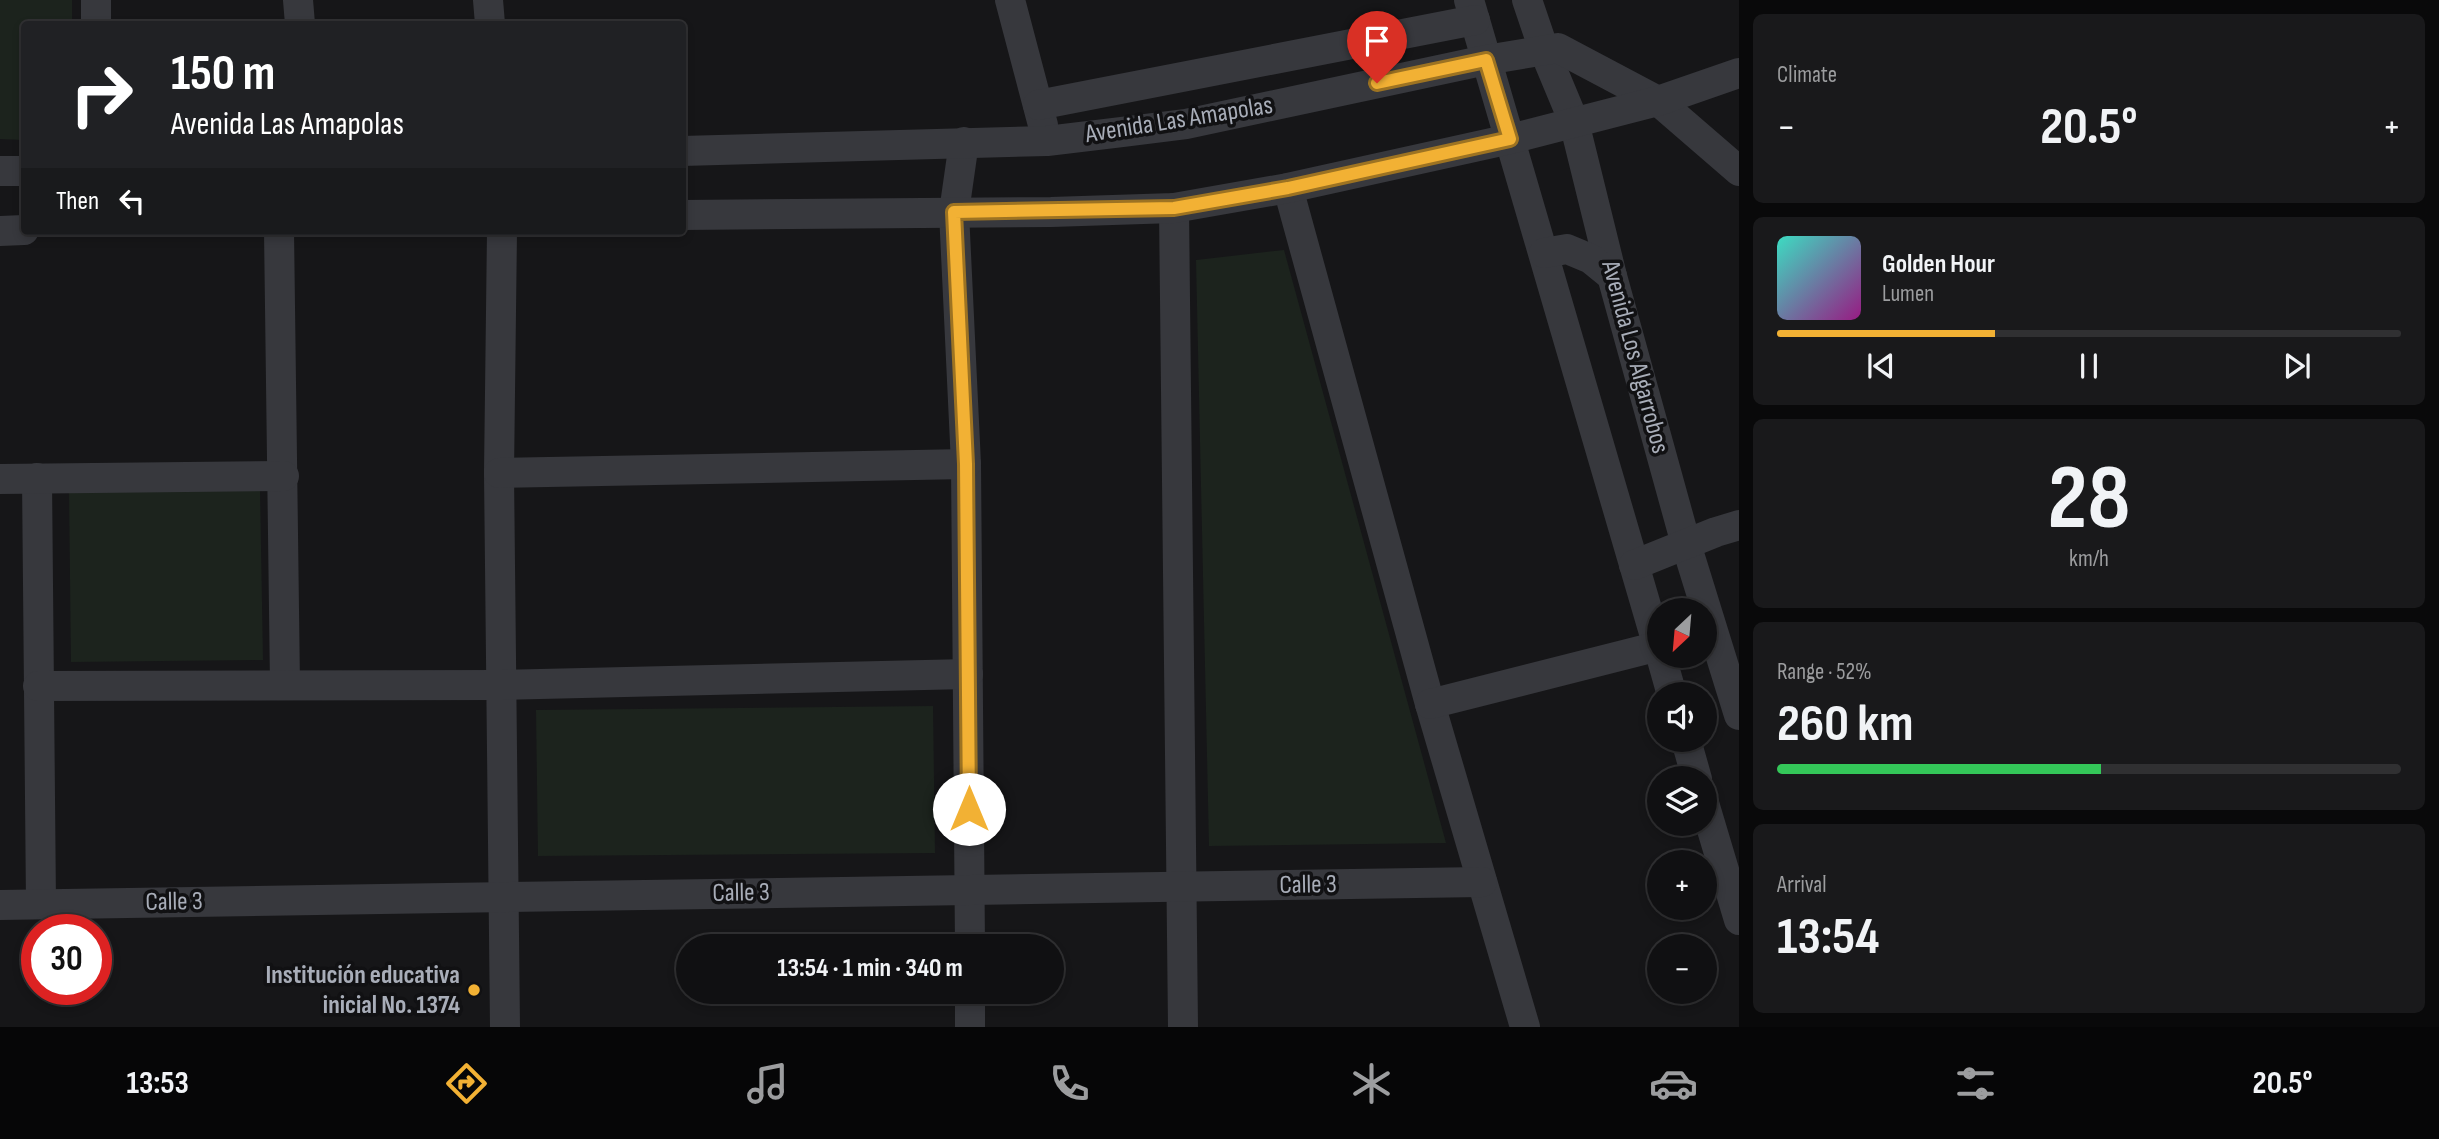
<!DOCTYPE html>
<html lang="en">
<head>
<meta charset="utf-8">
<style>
  :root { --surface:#101012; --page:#19191b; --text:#f1f3f6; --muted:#9c9d9f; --line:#303032; --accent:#f2b134 }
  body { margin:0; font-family:"Sofia Sans Condensed",sans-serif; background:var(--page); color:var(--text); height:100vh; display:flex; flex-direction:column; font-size:26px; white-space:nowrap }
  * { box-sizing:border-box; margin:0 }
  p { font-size:23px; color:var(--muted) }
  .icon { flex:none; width:38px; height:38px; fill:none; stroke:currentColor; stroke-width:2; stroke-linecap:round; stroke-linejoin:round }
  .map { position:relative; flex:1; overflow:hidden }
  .details { display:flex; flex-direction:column; gap:14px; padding:14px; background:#09090a; width:700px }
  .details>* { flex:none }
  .guide { position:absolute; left:21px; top:21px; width:665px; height:214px; border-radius:7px; box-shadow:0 4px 10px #0003,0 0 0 2px var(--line); background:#202124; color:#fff; overflow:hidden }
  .needle { width:46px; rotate:206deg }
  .fabs { position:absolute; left:1647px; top:598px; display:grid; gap:14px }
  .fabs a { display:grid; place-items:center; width:70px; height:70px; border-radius:50%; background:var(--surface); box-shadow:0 4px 10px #0003,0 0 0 2px var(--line); font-size:35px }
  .speed { position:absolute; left:21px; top:914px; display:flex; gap:14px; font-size:35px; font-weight:700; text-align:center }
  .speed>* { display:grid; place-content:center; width:91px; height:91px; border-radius:50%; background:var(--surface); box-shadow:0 4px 10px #0003,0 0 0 2px var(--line); line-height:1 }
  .speed .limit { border:10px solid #d22; background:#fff; color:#111 }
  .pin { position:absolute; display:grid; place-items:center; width:60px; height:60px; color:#fff; margin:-72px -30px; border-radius:50% 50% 50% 0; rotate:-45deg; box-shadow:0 0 7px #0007 }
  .pin .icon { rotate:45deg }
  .me { position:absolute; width:77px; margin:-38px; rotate:0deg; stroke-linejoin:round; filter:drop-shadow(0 0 5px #0008) }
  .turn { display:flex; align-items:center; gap:24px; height:147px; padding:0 35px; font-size:32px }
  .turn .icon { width:91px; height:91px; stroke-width:2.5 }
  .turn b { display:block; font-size:49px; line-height:60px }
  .then { display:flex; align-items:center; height:66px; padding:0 35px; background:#0003; gap:14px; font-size:26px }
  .big { font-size:52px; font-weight:700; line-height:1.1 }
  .details .tile { flex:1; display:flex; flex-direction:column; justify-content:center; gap:10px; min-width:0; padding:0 24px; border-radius:10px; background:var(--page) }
  .details .dial { align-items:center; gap:0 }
  .dial b { font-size:91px; line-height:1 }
  .song { display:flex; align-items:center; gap:21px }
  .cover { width:84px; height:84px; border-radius:10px; background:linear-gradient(135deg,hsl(170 70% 55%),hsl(310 70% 35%)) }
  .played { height:7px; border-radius:4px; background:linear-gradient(90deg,var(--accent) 35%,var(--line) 35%) }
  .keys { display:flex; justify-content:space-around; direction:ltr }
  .heat { display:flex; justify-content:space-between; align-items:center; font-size:38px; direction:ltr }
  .charge { height:10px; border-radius:5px; background:linear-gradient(90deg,#34c759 52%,var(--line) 0) }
  .trip { position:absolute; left:676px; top:934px; width:388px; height:70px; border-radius:35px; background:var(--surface); box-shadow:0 4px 10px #0003,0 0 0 2px var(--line); font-weight:700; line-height:70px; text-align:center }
  .dock { display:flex; height:112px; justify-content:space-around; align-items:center; background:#060607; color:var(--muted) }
  .dock .icon { width:49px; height:49px }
  .dock .selected { color:var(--accent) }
  .dock b { font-size:32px; color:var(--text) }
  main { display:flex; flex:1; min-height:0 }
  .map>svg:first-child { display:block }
</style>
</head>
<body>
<main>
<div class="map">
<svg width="1739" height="1027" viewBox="0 0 1739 1027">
  <rect width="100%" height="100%" fill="#161618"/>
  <g fill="#1c231d">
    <path d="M0,0h72v24h-48v116l-24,-1z"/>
    <path d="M1284,250l162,593 -237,3 -13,-586z"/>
    <path d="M260,489l3,171 -192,2 -2,-171z"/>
    <path d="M933,706l2,147 -397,3 -2,-146z"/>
  </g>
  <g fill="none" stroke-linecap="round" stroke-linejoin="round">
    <g stroke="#37383d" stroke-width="30">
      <path d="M96,0v24"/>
      <path d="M298,0l2,24"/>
      <path d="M488,0l2,24"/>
      <path d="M1010,0l33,125"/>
      <path d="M1469,0l190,650"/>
      <path d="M1527,0l17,50 30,72 38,154 74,268 53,171"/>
      <path d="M1038,105l437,-85"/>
      <path d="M964,142l-10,70 12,252 4,483"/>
      <path d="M682,151l365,-10 75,-9 64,-8 300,-64 72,-12 100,53 81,70"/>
      <path d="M0,171h24"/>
      <path d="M1288,188l142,516 95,323"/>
      <path d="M1174,208l9,819"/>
      <path d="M682,215l369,-3 123,-4 114,-20 222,-49 148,-38 81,-28"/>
      <path d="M0,231l24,-1"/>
      <path d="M279,231l6,454"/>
      <path d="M502,231l-3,242 6,554"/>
      <path d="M1544,253l23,-4 24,10 21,17"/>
      <path d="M499,473l467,-9"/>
      <path d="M37,478l4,426"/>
      <path d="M0,479l284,-3"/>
      <path d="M1634,565l82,-33 23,-7"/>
      <path d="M1661,656l11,39"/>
      <path d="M38,686l463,-1 467,-11"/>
      <path d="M1430,704l229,-58"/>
      <path d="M1686,740l11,39"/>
      <path d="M1704,803l35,117"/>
      <path d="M0,905l1482,-23"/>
      <path d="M970,992v35"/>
    </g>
  </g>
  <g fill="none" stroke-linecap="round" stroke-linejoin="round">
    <g stroke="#9d7322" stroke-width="18">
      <path id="route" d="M969,809l-3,-345 -12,-252 220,-4 114,-20 222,-49 -24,-79 -109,23"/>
    </g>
    <use href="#route" stroke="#f2b134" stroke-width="12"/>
  </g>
  <circle fill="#f2b134" stroke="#111113" stroke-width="2.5" cx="474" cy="990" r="7"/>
  <g text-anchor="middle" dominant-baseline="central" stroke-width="7" stroke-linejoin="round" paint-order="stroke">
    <g font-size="26" fill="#a8adb8" stroke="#111113">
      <text transform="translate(1179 120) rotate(-9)">Avenida Las Amapolas</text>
      <text transform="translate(1635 357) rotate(75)">Avenida Los Algarrobos</text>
      <text transform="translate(1308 885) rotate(-1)">Calle 3</text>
      <text transform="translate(741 893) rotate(-1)">Calle 3</text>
      <text transform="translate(174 902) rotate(-1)">Calle 3</text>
    </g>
    <g font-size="26" font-weight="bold" fill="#a8adb8" stroke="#111113" text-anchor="end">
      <text x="460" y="975">Institución educativa<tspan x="460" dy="30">inicial No. 1374</tspan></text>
    </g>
  </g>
</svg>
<div class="fabs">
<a><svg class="needle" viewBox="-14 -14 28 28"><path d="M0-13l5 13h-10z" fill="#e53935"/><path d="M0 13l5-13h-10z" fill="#9c9d9f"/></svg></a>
<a><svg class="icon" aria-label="sound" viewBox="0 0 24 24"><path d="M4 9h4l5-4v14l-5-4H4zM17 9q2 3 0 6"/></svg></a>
<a><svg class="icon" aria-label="layers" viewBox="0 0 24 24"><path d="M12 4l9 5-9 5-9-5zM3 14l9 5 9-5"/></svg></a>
<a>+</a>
<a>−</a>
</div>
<div class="speed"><div class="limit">30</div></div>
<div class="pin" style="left:1377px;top:83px;background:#d93025"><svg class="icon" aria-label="arrive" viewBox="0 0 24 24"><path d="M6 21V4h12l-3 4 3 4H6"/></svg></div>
<svg class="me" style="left:969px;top:809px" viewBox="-20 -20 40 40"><circle r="19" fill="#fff"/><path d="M0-13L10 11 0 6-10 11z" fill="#f2b134"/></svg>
<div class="trip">13:54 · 1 min · 340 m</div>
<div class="guide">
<div class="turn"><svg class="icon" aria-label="right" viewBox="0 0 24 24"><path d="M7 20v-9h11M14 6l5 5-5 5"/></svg><div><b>150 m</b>Avenida Las Amapolas</div></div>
<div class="then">Then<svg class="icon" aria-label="left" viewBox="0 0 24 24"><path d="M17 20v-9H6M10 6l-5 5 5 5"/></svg></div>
</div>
</div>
<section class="details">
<div class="tile"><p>Climate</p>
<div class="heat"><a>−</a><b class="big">20.5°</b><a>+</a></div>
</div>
<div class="tile">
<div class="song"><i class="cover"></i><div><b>Golden Hour</b><p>Lumen</p></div></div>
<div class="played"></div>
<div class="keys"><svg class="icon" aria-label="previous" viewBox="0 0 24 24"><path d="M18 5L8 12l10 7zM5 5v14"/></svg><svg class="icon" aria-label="pause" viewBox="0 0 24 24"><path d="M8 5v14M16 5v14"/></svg><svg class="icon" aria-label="next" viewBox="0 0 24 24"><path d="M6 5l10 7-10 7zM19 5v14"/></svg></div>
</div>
<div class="tile dial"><b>28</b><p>km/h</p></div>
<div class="tile"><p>Range · 52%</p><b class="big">260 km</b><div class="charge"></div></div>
<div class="tile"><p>Arrival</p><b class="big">13:54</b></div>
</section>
</main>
<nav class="dock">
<b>13:53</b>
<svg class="icon selected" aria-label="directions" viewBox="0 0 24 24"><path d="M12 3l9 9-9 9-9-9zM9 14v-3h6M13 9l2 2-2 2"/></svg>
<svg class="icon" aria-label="music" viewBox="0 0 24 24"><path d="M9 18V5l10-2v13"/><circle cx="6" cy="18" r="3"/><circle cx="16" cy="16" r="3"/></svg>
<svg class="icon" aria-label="phone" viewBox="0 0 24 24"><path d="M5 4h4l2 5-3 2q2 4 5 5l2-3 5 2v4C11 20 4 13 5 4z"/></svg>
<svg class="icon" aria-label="climate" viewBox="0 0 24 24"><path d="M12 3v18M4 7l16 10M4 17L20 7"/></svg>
<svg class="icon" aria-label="car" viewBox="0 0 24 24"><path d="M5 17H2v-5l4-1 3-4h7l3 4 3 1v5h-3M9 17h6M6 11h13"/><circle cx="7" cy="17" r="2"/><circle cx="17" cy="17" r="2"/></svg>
<svg class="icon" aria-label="filters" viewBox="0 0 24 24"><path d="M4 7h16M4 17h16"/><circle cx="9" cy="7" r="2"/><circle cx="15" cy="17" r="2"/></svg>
<b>20.5°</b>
</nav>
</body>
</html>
